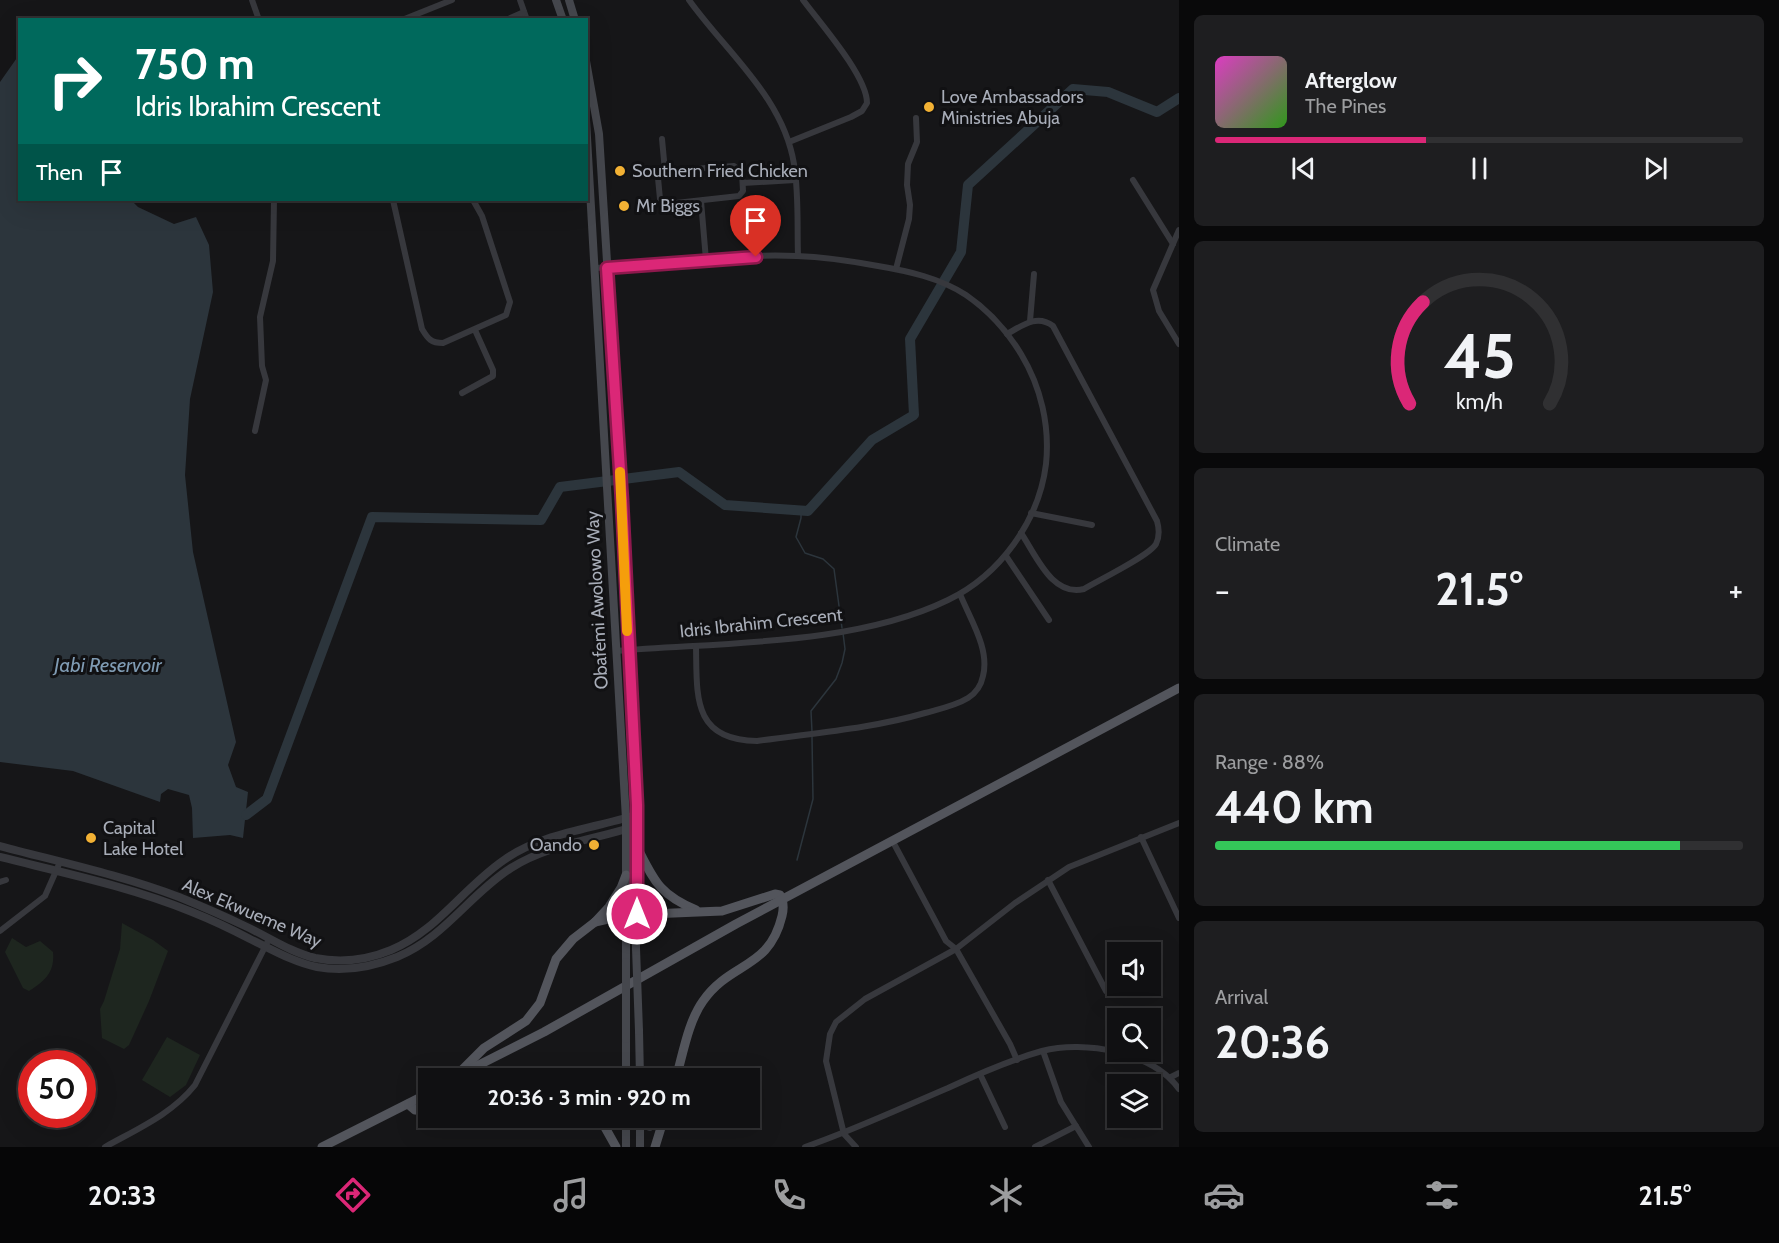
<!DOCTYPE html>
<html lang="en">
<head>
<meta charset="utf-8">
<style>
  :root { --surface:#101012; --page:#1e1e20; --text:#f1f3f6; --muted:#9c9d9f; --line:#303032; --accent:#db2777 }
  body { margin:0; font-family:Cabin,sans-serif; background:var(--page); color:var(--text); height:100vh; display:flex; flex-direction:column; font-size:22px; white-space:nowrap }
  * { box-sizing:border-box; margin:0 }
  p { font-size:20px; color:var(--muted) }
  .icon { flex:none; width:33px; height:33px; fill:none; stroke:currentColor; stroke-width:2; stroke-linecap:round; stroke-linejoin:round }
  .map { position:relative; flex:1; overflow:hidden }
  .sheet { display:flex; flex-direction:column; gap:15px; padding:15px; background:#09090a; width:600px }
  .sheet>* { flex:none }
  .banner { position:absolute; left:18px; top:18px; width:570px; height:183px; border-radius:0px; box-shadow:0 6px 24px #0002,0 0 0 2px var(--line); background:#00695c; color:#fff; overflow:hidden }
  .fabs { position:absolute; left:1107px; top:942px; display:grid; gap:12px }
  .fabs a { display:grid; place-items:center; width:54px; height:54px; border-radius:0px; background:var(--surface); box-shadow:0 6px 24px #0002,0 0 0 2px var(--line); font-size:30px }
  .speed { position:absolute; left:18px; top:1050px; display:flex; gap:12px; font-size:30px; font-weight:700; text-align:center }
  .speed>* { display:grid; place-content:center; width:78px; height:78px; border-radius:50%; background:var(--surface); box-shadow:0 6px 24px #0002,0 0 0 2px var(--line); line-height:1 }
  .speed .limit { border:9px solid #d22; background:#fff; color:#111 }
  .pin { position:absolute; display:grid; place-items:center; width:51px; height:51px; color:#fff; margin:-62px -26px; border-radius:50% 50% 50% 0; rotate:-45deg; box-shadow:0 0 6px #0007 }
  .pin .icon { rotate:45deg }
  .me { position:absolute; width:66px; margin:-33px; rotate:0deg; stroke-linejoin:round; filter:drop-shadow(0 0 4px #0008) }
  .turn { display:flex; align-items:center; gap:21px; height:126px; padding:0 18px; font-size:27px }
  .turn .icon { width:78px; height:78px; stroke-width:2.5 }
  .turn b { display:block; font-size:42px; line-height:51px }
  .then { display:flex; align-items:center; height:57px; padding:0 18px; background:#0003; gap:12px; font-size:22px }
  .big { font-size:45px; font-weight:700; line-height:1.1 }
  .sheet .card { flex:1; display:flex; flex-direction:column; justify-content:center; gap:9px; min-width:0; padding:0 21px; border-radius:9px; background:var(--page) }
  .sheet .dial { align-items:center; gap:0 }
  .dial svg { height:156px; overflow:visible; fill:none; stroke:var(--line); stroke-width:7; stroke-linecap:round; text-anchor:middle }
  .dial text { fill:var(--text); stroke:none }
  .song { display:flex; align-items:center; gap:18px }
  .cover { width:72px; height:72px; border-radius:9px; background:linear-gradient(135deg,hsl(310 70% 55%),hsl(110 70% 35%)) }
  .played { height:6px; border-radius:3px; background:linear-gradient(90deg,var(--accent) 40%,var(--line) 40%) }
  .keys { display:flex; justify-content:space-around; direction:ltr }
  .heat { display:flex; justify-content:space-between; align-items:center; font-size:33px; direction:ltr }
  .charge { height:9px; border-radius:4px; background:linear-gradient(90deg,#34c759 88%,var(--line) 0) }
  .trip { position:absolute; left:418px; top:1068px; width:342px; height:60px; border-radius:0px; background:var(--surface); box-shadow:0 6px 24px #0002,0 0 0 2px var(--line); font-weight:700; line-height:60px; text-align:center }
  .tabs { display:flex; height:96px; justify-content:space-around; align-items:center; background:#060607; color:var(--muted) }
  .tabs .icon { width:42px; height:42px }
  .tabs .on { color:var(--accent) }
  .tabs b { font-size:27px; color:var(--text) }
  main { display:flex; flex:1; min-height:0 }
  .map>svg:first-child { display:block }
</style>
</head>
<body>
<main>
<div class="map">
<svg width="1179" height="1147" viewBox="0 0 1179 1147">
  <rect width="100%" height="100%" fill="#161618"/>
  <g fill="#1e261f">
    <path d="M122,923l31,17 15,11 -19,50 -20,44 -5,4 -22,-11 -2,-29 4,-8 16,-52z"/>
    <path d="M12,938l14,9 14,-6 13,11c2,20 -8,29 -24,39l-6,-3 -18,-36z"/>
    <path d="M167,1037l33,18 -14,30 -16,12 -28,-17z"/>
  </g>
  <path fill="#2c353c" d="M19,55l1,145h111l7,7 36,17 22,-7 13,28 4,47 -23,107 -5,76 8,77 43,190 -8,23 8,22 12,5 -5,46 -13,-3 -37,3 -1,-30 -3,-13 -21,-6 -7,5 -1,8 -87,-31 -73,-9v-680z"/>
  <g fill="none" stroke-linecap="round" stroke-linejoin="round">
    <g stroke="#2c353c" stroke-width="1.5">
      <path d="M801,511v7l-5,19 9,16 18,6 11,10 8,59"/>
      <path d="M812,732l-1,-21 25,-32 6,-16 3,-14 -2,-16"/>
      <path d="M797,860l16,-61 -1,-62"/>
    </g>
    <path stroke="#2c353c" stroke-width="10" d="M246,815l21,-16 105,-282 169,3 19,-33 119,-15 46,33 83,6 64,-71 42,-25 -4,-76 51,-87 7,-67 105,-96 35,3 49,20 22,-14"/>
    <g stroke="#37383d" stroke-width="6">
      <path d="M252,0l7,20"/>
      <path d="M520,0l7,20"/>
      <path d="M689,0c38,53 94,97 105,164 5,30 3,62 4,92"/>
      <path d="M402,20l50,-20"/>
      <path d="M506,20l18,-8"/>
      <path d="M662,139l3,32"/>
      <path d="M789,142l62,-25 11,-6 5,-8c0,-27 -47,-80 -64,-103"/>
      <path d="M734,166l8,7 1,18 -4,5 -72,8 -7,-5 -2,-21 2,-4 5,-3z"/>
      <path d="M1133,180l40,64"/>
      <path d="M743,183l52,-3"/>
      <path d="M393,200l29,129c6,10 9,14 21,14l63,-28 4,-13 -28,-86 -9,-16"/>
      <path d="M701,201l5,59"/>
      <path d="M1179,230l-26,60 6,21 20,33"/>
      <path d="M596,268c67,-3 134,-15 201,-12 27,1 54,5 81,10 30,5 62,12 88,29 22,15 41,36 55,59 20,33 29,72 25,110 -7,57 -46,111 -98,136 -94,46 -228,42 -332,51"/>
      <path d="M896,269l13,-50 1,-14 -3,-20 1,-21 9,-22 -1,-24"/>
      <path d="M1030,321l4,-47"/>
      <path d="M1007,334c16,-9 30,-20 46,-8l104,195c2,7 3,15 -1,23 -7,12 -57,36 -72,45 -32,8 -48,-34 -63,-56"/>
      <path d="M462,393l31,-17v-6l-18,-40"/>
      <path d="M255,431l11,-51 -4,-14 -2,-49 13,-56 1,-61"/>
      <path d="M1031,513l61,12"/>
      <path d="M1006,556l43,64"/>
      <path d="M696,646c1,50 -4,94 61,95 56,-8 113,-12 168,-28 14,-4 30,-7 43,-15 8,-5 13,-12 15,-22 7,-27 -13,-57 -23,-82"/>
      <path d="M1141,837l38,81"/>
      <path d="M892,840l54,101 10,8 54,95 7,16"/>
      <path d="M1048,880l58,111"/>
      <path d="M0,882l6,-2"/>
      <path d="M0,931l45,-35 15,-34"/>
      <path d="M1043,1051l18,51 28,45"/>
      <path d="M980,1074l25,53"/>
      <path d="M1171,1077l8,-4"/>
      <path d="M105,1147c32,-18 67,-33 90,-62l74,-146"/>
      <path d="M805,1147c49,-17 96,-39 143,-59 30,-14 62,-28 94,-37 42,-11 111,1 137,38"/>
      <path d="M856,1147l-12,-13 -18,-73 4,-27 6,-12 29,-23 91,-50 59,-46 54,-36 110,-44"/>
      <path d="M1035,1147l41,-21"/>
    </g>
    <g stroke="#37383d" stroke-width="8">
      <path d="M0,846c60,16 121,29 179,51 22,9 45,19 66,29 24,11 45,26 70,32 26,5 52,2 76,-8 46,-19 72,-62 113,-90 38,-27 88,-31 132,-45"/>
      <path d="M0,857c64,16 131,30 192,55 20,8 39,17 58,27 21,10 43,23 67,28 27,5 55,0 80,-10 47,-19 73,-63 114,-89 38,-24 83,-28 125,-42"/>
    </g>
    <g stroke="#45474d" stroke-width="8">
      <path d="M556,0l7,20"/>
      <path d="M569,0l6,20"/>
      <path d="M586,61l13,73 23,367 15,304 -1,143"/>
      <path d="M586,120l40,699v143"/>
      <path d="M639,1031l1,47"/>
      <path d="M626,1039v39"/>
      <path d="M626,1118v29"/>
      <path d="M640,1118v29"/>
    </g>
    <g stroke="#53555c" stroke-width="9">
      <path d="M636,845c18,35 22,49 60,65"/>
      <path d="M595,922l31,-7 96,-4 53,-17 5,1c4,7 4,13 2,21 -13,54 -51,45 -79,85 -15,21 -20,53 -27,77"/>
      <path d="M458,1074l26,-26 42,-27 14,-18 16,-44 17,-20 22,-17 14,-15 12,-19 5,-13"/>
      <path d="M453,1078l91,-46 192,-108 443,-236"/>
      <path d="M408,1104l7,6 14,1"/>
      <path d="M596,1118l6,4 14,25"/>
      <path d="M634,1118l6,6 10,2 13,-7"/>
      <path d="M602,1122c11,5 20,2 30,-4"/>
      <path d="M322,1147l107,-54"/>
      <path d="M655,1147l9,-29"/>
    </g>
    <g stroke="#45474d" stroke-width="8">
      <path d="M636,948l3,83"/>
      <path d="M626,962v77"/>
    </g>
  </g>
  <g fill="none" stroke-linecap="round" stroke-linejoin="round">
    <g stroke="#8e194d" stroke-width="15">
      <path id="route" d="M637,914v-109l-15,-304 -15,-233 149,-11"/>
    </g>
    <use href="#route" stroke="#db2777" stroke-width="10"/>
    <path stroke="#f59e0b" stroke-width="10" d="M620,472l7,159"/>
  </g>
  <g fill="#f2b134" stroke="#111113" stroke-width="2">
    <circle cx="929" cy="107" r="6"/>
    <circle cx="620" cy="171" r="6"/>
    <circle cx="624" cy="206" r="6"/>
    <circle cx="91" cy="838" r="6"/>
    <circle cx="594" cy="845" r="6"/>
  </g>
  <g text-anchor="middle" dominant-baseline="central" stroke-width="6" stroke-linejoin="round" paint-order="stroke">
    <g font-size="18" fill="#a8adb8" stroke="#111113" text-anchor="start">
      <text x="941" y="97">Love Ambassadors<tspan x="941" dy="21">Ministries Abuja</tspan></text>
      <text x="632" y="171">Southern Fried Chicken</text>
      <text x="636" y="206">Mr Biggs</text>
      <text x="103" y="828">Capital<tspan x="103" dy="21">Lake Hotel</tspan></text>
      <text x="582" y="845" text-anchor="end">Oando</text>
    </g>
    <g font-size="18" fill="#a8adb8" stroke="#111113">
      <text transform="translate(597 600) rotate(-93)">Obafemi Awolowo Way</text>
      <text transform="translate(761 623) rotate(-6)">Idris Ibrahim Crescent</text>
      <text transform="translate(252 913) rotate(23)">Alex Ekwueme Way</text>
    </g>
    <g font-size="20" font-style="italic" fill="#7f9bb3" stroke="#111113">
      <text x="108" y="665">Jabi Reservoir</text>
    </g>
  </g>
</svg>
<div class="fabs">
<a><svg class="icon" aria-label="sound" viewBox="0 0 24 24"><path d="M4 9h4l5-4v14l-5-4H4zM17 9q2 3 0 6"/></svg></a>
<a><svg class="icon" aria-label="search" viewBox="0 0 24 24"><circle cx="10" cy="10" r="6"/><path d="M15 15l6 6"/></svg></a>
<a><svg class="icon" aria-label="layers" viewBox="0 0 24 24"><path d="M12 4l9 5-9 5-9-5zM3 14l9 5 9-5"/></svg></a>
</div>
<div class="speed"><div class="limit">50</div></div>
<div class="pin" style="left:756px;top:257px;background:#d93025"><svg class="icon" aria-label="arrive" viewBox="0 0 24 24"><path d="M6 21V4h12l-3 4 3 4H6"/></svg></div>
<svg class="me" style="left:637px;top:914px" viewBox="-20 -20 40 40"><circle r="17" fill="#db2777" stroke="#fff" stroke-width="3"/><path d="M0-11L8 9 0 5-8 9z" fill="#fff"/></svg>
<div class="trip">20:36 · 3 min · 920 m</div>
<div class="banner">
<div class="turn"><svg class="icon" aria-label="right" viewBox="0 0 24 24"><path d="M7 20v-9h11M14 6l5 5-5 5"/></svg><div><b>750 m</b>Idris Ibrahim Crescent</div></div>
<div class="then">Then<svg class="icon" aria-label="arrive" viewBox="0 0 24 24"><path d="M6 21V4h12l-3 4 3 4H6"/></svg></div>
</div>
</div>
<section class="sheet">
<div class="card">
<div class="song"><i class="cover"></i><div><b>Afterglow</b><p>The Pines</p></div></div>
<div class="played"></div>
<div class="keys"><svg class="icon" aria-label="previous" viewBox="0 0 24 24"><path d="M18 5L8 12l10 7zM5 5v14"/></svg><svg class="icon" aria-label="pause" viewBox="0 0 24 24"><path d="M8 5v14M16 5v14"/></svg><svg class="icon" aria-label="next" viewBox="0 0 24 24"><path d="M6 5l10 7-10 7zM19 5v14"/></svg></div>
</div>
<div class="card dial"><svg viewBox="0 0 100 80">
<path d="M14 69A42 42 0 1 1 86 69"/>
<path d="M14 69A42 42 0 0 1 21 17" stroke="#db2777"/>
<text x="50" y="56" font-size="32" font-weight="700">45</text>
<text x="50" y="72" font-size="11">km/h</text>
</svg></div>
<div class="card"><p>Climate</p>
<div class="heat"><a>−</a><b class="big">21.5°</b><a>+</a></div>
</div>
<div class="card"><p>Range · 88%</p><b class="big">440 km</b><div class="charge"></div></div>
<div class="card"><p>Arrival</p><b class="big">20:36</b></div>
</section>
</main>
<nav class="tabs">
<b>20:33</b>
<svg class="icon on" aria-label="directions" viewBox="0 0 24 24"><path d="M12 3l9 9-9 9-9-9zM9 14v-3h6M13 9l2 2-2 2"/></svg>
<svg class="icon" aria-label="music" viewBox="0 0 24 24"><path d="M9 18V5l10-2v13"/><circle cx="6" cy="18" r="3"/><circle cx="16" cy="16" r="3"/></svg>
<svg class="icon" aria-label="phone" viewBox="0 0 24 24"><path d="M5 4h4l2 5-3 2q2 4 5 5l2-3 5 2v4C11 20 4 13 5 4z"/></svg>
<svg class="icon" aria-label="climate" viewBox="0 0 24 24"><path d="M12 3v18M4 7l16 10M4 17L20 7"/></svg>
<svg class="icon" aria-label="car" viewBox="0 0 24 24"><path d="M5 17H2v-5l4-1 3-4h7l3 4 3 1v5h-3M9 17h6M6 11h13"/><circle cx="7" cy="17" r="2"/><circle cx="17" cy="17" r="2"/></svg>
<svg class="icon" aria-label="filters" viewBox="0 0 24 24"><path d="M4 7h16M4 17h16"/><circle cx="9" cy="7" r="2"/><circle cx="15" cy="17" r="2"/></svg>
<b>21.5°</b>
</nav>
</body>
</html>
